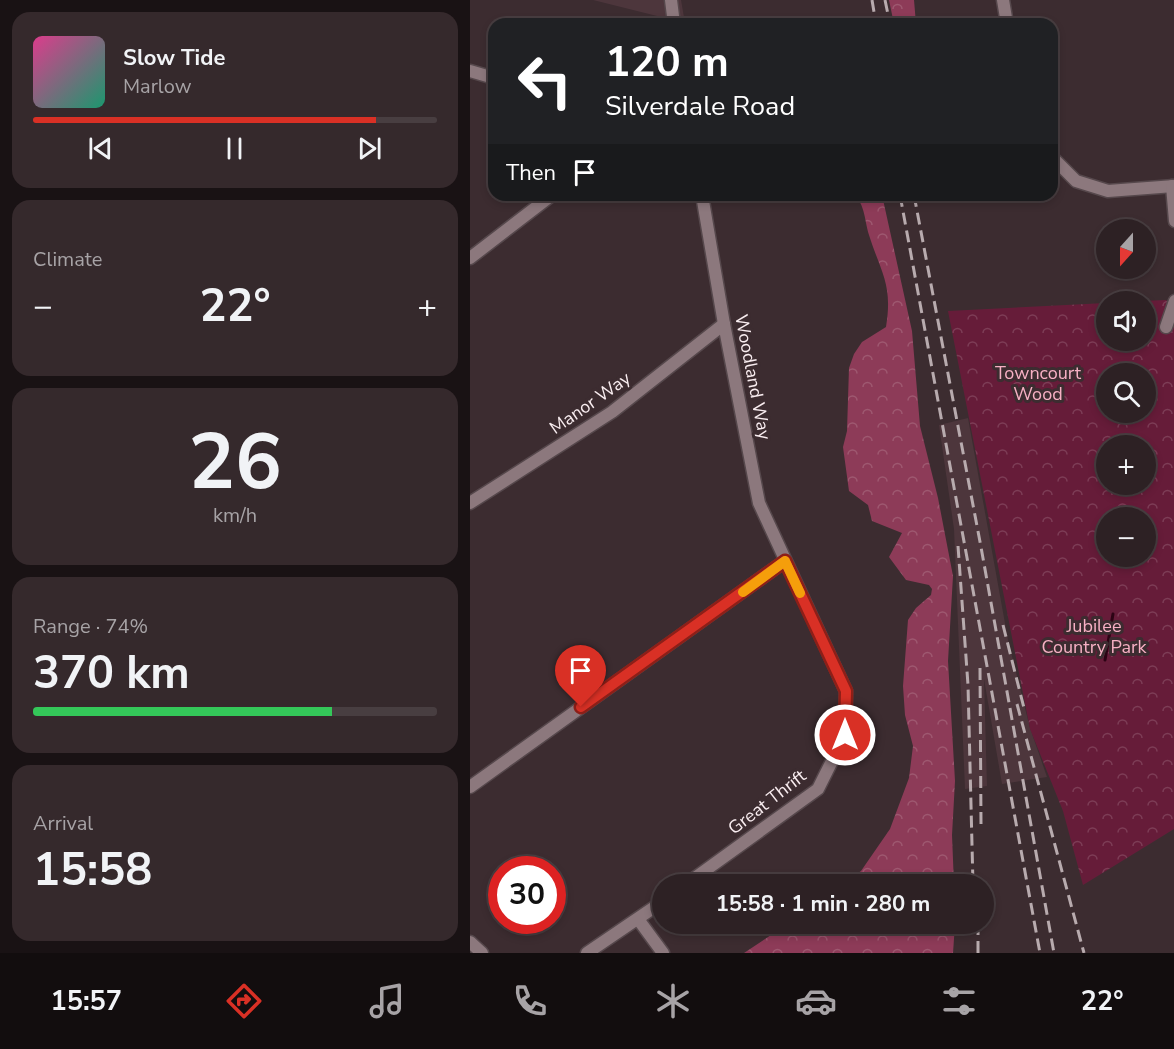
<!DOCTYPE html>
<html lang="en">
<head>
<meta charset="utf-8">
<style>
  :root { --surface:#2d2124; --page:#35292c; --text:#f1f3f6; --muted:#a7a3a6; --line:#483e41; --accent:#d93025 }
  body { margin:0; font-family:"Nunito Sans",sans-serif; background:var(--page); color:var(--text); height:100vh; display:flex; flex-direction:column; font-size:22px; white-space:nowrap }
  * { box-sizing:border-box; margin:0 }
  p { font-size:20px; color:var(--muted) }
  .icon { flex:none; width:33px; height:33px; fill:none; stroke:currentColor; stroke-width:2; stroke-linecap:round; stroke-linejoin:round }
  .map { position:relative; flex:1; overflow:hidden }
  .sheet { display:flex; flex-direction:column; gap:12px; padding:12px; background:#191214; width:470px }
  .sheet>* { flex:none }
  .banner { position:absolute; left:18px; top:18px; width:570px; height:183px; border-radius:18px; box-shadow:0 3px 9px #0003,0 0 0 2px var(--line); background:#202124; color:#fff; overflow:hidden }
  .needle { width:39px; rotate:201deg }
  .fabs { position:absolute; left:626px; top:219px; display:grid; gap:12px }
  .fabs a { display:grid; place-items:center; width:60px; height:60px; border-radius:50%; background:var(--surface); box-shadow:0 3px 9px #0003,0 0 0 2px var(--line); font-size:30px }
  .speed { position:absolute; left:18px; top:856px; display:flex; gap:12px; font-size:30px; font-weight:700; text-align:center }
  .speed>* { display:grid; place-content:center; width:78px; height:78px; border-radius:50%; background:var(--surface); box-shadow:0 3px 9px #0003,0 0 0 2px var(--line); line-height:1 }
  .speed .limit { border:9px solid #d22; background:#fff; color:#111 }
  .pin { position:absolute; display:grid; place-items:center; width:51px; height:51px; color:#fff; margin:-62px -26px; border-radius:50% 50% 50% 0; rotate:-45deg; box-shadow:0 0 6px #0007 }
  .pin .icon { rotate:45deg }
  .me { position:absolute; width:66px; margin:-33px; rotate:0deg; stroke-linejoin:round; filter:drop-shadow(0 0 4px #0008) }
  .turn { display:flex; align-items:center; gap:21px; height:126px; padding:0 18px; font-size:27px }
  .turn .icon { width:78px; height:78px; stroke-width:2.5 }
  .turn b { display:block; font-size:42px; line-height:51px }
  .then { display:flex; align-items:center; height:57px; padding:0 18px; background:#0003; gap:12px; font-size:22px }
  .big { font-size:45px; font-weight:700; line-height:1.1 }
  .sheet .tile { flex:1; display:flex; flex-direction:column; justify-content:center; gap:9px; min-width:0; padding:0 21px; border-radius:18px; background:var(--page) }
  .sheet .dial { align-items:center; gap:0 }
  .dial b { font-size:78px; line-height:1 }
  .song { display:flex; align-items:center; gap:18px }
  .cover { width:72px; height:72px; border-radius:9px; background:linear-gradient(135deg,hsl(330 70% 55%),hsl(160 70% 35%)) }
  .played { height:6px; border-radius:3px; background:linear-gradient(90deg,var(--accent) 85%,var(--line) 85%) }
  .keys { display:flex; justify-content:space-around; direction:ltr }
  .heat { display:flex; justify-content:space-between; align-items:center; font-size:33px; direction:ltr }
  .charge { height:9px; border-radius:4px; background:linear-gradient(90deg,#34c759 74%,var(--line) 0) }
  .trip { position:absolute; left:182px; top:874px; width:342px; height:60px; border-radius:30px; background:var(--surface); box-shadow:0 3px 9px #0003,0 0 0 2px var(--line); font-weight:700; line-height:60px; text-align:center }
  .dock { display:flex; height:96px; justify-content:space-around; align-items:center; background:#120d0e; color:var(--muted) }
  .dock .icon { width:42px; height:42px }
  .dock .selected { color:var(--accent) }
  .dock b { font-size:27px; color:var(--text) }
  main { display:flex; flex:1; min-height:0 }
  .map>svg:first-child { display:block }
</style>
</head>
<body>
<main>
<section class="sheet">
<div class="tile">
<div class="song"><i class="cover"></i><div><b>Slow Tide</b><p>Marlow</p></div></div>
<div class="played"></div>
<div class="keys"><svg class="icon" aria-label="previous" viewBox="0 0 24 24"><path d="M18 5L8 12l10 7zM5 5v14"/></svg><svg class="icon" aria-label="pause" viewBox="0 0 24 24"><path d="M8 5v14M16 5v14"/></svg><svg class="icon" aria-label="next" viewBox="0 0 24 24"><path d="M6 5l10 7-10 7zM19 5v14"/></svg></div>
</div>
<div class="tile"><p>Climate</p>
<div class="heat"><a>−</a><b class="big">22°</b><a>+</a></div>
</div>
<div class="tile dial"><b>26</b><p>km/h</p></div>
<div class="tile"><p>Range · 74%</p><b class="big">370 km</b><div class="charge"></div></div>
<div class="tile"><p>Arrival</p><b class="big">15:58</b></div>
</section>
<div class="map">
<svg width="705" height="953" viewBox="0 0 705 953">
  <defs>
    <pattern id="forest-crowns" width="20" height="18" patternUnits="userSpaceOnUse" patternTransform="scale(1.5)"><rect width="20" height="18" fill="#8d3b58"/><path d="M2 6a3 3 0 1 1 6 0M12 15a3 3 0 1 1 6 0" fill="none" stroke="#9e5870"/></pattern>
    <pattern id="park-crowns" width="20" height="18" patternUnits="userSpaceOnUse" patternTransform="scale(1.5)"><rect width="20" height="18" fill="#661c39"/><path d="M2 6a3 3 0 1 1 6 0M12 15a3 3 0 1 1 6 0" fill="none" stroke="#7d3d56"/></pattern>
  </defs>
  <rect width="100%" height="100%" fill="#3c2c30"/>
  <g fill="#4d363c">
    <path d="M123,0h88l4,23z"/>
    <path d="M498,418l40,222 22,88 17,49 -45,7 -18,-105 3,107 -22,3 -11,-260 -15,-104z"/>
  </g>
  <g fill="url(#forest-crowns)">
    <path d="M419,0h25l2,24h-22z"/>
    <path d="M386,195h26l30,136 8,95 18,72 15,78 -5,85 7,120 -3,54 2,50h-112l19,-14 29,-42 19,-51 4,-32 -8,-31 -2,-29 5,-66 8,-12 15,-13 1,-6 -3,-4 -23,-5 -17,-23 13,-24 -30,-12 -4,-16 -19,-14 -6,-44 4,-16 2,-63 5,-14 8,-12 24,-15c7,-43 -5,-54 -17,-92 -5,-17 -3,-24 -13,-40z"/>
    <path d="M313,924h172l-2,29h-209l27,-18z"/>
  </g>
  <path fill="url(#park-crowns)" fill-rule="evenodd" d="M696,300l8,8v521l-91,56 -20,-74 -33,-82 -82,-418 158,-8v37h39v-38l-3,-1zM636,374h39v38h-39zM636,446h39v38h-39zM636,518h39v38h-39z"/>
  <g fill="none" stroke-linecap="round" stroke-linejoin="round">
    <path stroke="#2c0314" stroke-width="3" d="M635,660l8,-46"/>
    <g stroke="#56484c" stroke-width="15">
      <g id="street">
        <path d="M201,0l3,24"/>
        <path d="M533,0l4,24"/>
        <path d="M0,71l24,7"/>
        <path d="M582,155l2,4 22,22 32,10 67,-5"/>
        <path d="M702,186l3,35"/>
        <path d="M0,258l82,-63"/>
        <path d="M696,327l9,-26"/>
        <path d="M0,503l142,-91 112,-88"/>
        <path d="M0,787l315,-226"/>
        <path d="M215,885l133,-96 27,-54 1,-44 -87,-188 -35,-179 -22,-129"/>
        <path d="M168,919l25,34"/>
        <path d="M0,942l12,11"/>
        <path d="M117,953l75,-51"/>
      </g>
    </g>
    <use href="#street" stroke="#8c787d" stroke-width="12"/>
    <g stroke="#b8abae" stroke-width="3" stroke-dasharray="12 6" stroke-linecap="butt">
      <path d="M402,0l4,24"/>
      <path d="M415,0l5,24"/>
      <path d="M430,195l140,758"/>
      <path d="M444,195l67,352 73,406"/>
      <path d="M488,546l10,139 5,200"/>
      <path d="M533,625l22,87"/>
      <path d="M510,668l1,156"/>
      <path d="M547,704l67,249"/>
      <path d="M508,953v-29"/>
    </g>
  </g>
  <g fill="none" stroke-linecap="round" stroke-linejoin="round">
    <g stroke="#8d1f18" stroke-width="15">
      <path id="route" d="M111,707l204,-146 61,130 -1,44"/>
    </g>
    <use href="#route" stroke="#d93025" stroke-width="10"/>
    <path stroke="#f59e0b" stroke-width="10" d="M273,592l42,-31 15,32"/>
  </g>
  <g text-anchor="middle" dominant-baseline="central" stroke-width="6" stroke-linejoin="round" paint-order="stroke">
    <g font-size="18" fill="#f7b0c4" stroke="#3c2c30">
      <text x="568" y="373">Towncourt<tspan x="568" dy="21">Wood</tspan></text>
      <text x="624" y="626">Jubilee<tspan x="624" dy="21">Country Park</tspan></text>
    </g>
    <g font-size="18" fill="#f9edf0" stroke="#3c2c30">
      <text transform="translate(283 377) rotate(79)">Woodland Way</text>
      <text transform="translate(120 403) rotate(-35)">Manor Way</text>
      <text transform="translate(297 802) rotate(-38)">Great Thrift</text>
    </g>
  </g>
</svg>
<div class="fabs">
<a><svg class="needle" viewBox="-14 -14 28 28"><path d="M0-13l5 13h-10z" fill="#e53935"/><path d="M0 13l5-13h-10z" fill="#a7a3a6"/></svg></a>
<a><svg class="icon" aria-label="sound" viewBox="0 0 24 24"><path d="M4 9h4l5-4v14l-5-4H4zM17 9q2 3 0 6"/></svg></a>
<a><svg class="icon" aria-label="search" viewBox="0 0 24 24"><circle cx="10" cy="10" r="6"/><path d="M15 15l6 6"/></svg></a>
<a>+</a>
<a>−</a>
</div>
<div class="speed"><div class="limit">30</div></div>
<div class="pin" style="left:111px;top:707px;background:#d93025"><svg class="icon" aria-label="arrive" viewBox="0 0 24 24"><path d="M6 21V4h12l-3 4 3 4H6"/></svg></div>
<svg class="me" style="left:375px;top:735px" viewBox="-20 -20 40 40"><circle r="17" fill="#d93025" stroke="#fff" stroke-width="3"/><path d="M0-11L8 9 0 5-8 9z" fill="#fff"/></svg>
<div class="trip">15:58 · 1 min · 280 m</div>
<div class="banner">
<div class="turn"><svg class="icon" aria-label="left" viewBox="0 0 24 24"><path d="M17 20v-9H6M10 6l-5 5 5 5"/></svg><div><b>120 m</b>Silverdale Road</div></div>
<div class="then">Then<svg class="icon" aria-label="arrive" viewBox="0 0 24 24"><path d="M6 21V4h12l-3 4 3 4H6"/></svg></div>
</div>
</div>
</main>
<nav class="dock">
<b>15:57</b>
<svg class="icon selected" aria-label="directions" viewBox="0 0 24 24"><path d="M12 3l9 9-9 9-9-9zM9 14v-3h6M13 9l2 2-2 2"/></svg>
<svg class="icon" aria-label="music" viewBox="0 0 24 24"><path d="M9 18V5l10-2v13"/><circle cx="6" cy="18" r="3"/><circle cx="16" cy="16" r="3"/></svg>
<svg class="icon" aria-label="phone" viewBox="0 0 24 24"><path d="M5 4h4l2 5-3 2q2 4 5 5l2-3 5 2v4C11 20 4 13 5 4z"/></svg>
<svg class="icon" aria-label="climate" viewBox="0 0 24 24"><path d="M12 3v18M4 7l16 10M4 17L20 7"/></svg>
<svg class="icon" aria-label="car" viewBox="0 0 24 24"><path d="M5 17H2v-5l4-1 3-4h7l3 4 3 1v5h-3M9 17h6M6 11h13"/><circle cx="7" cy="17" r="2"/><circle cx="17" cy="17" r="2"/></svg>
<svg class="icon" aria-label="filters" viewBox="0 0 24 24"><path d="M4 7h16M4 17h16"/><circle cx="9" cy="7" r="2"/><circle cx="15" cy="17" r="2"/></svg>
<b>22°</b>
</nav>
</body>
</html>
